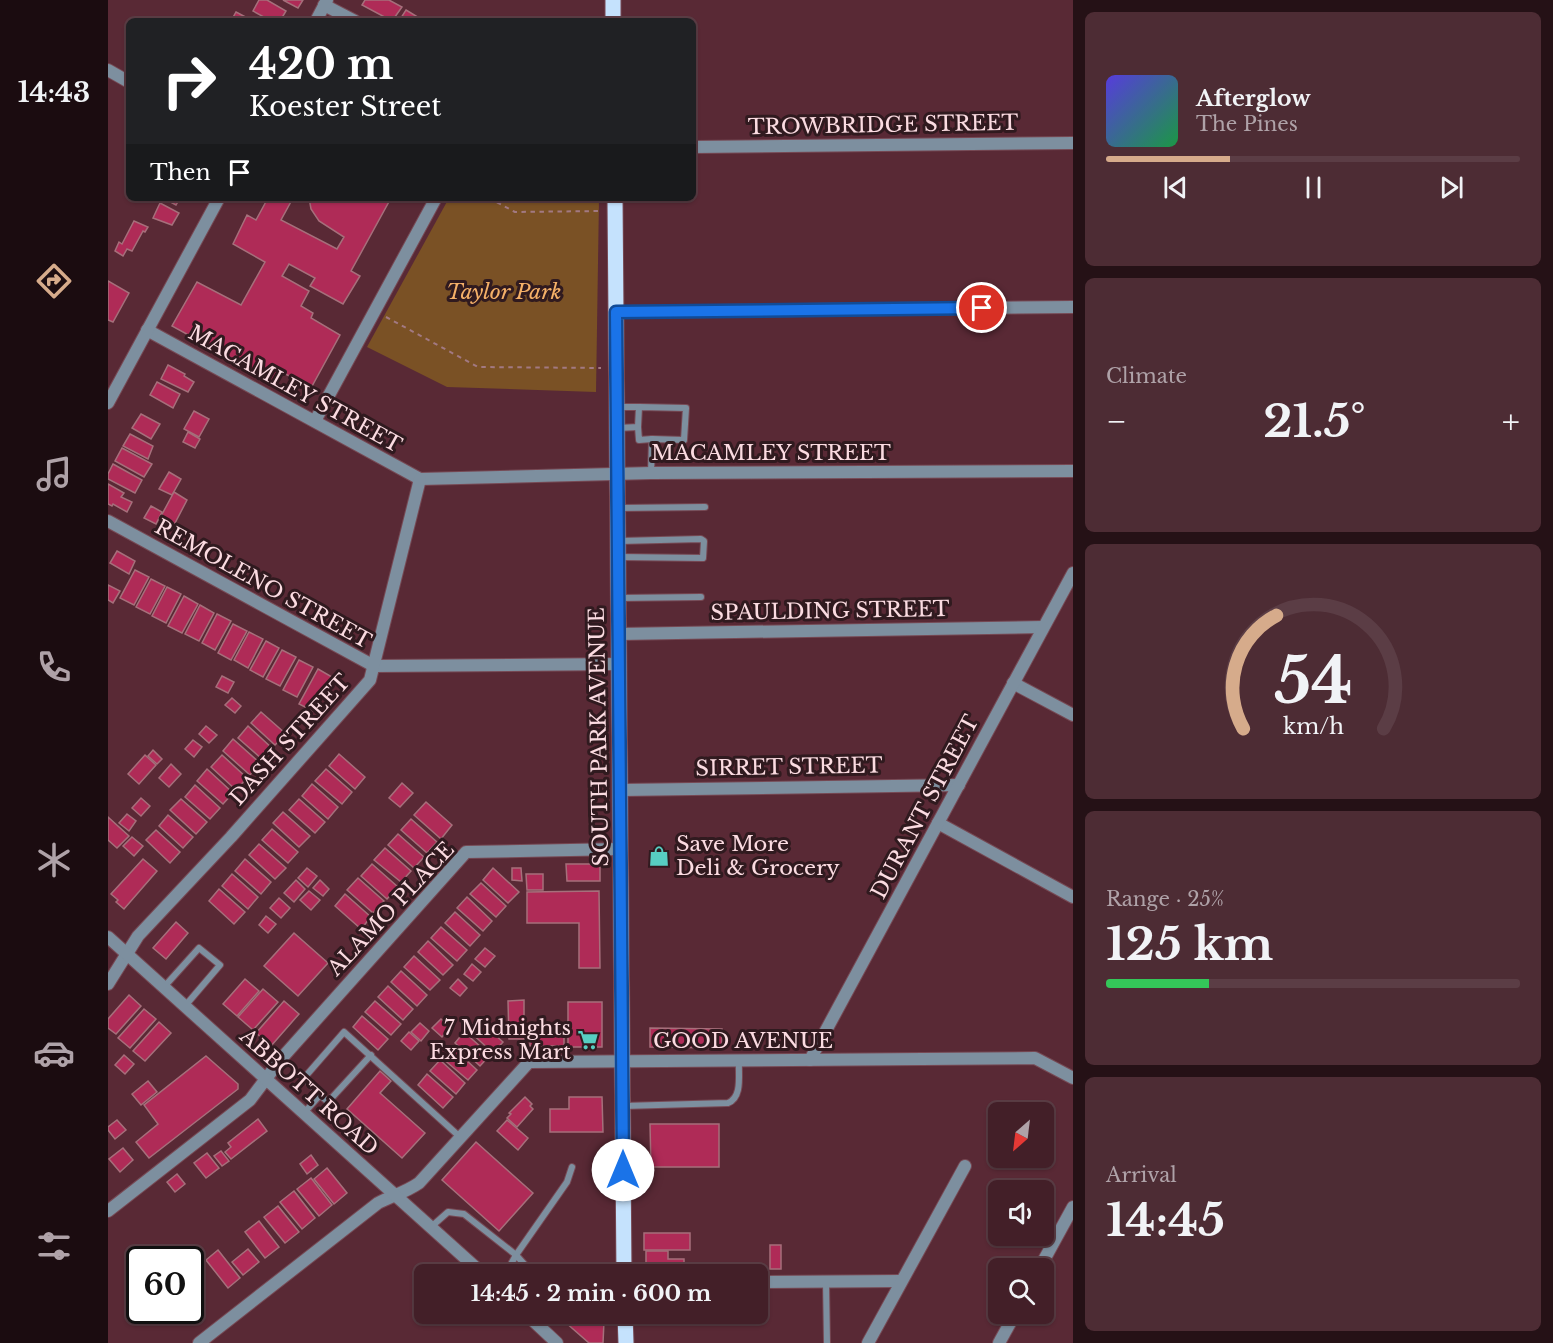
<!DOCTYPE html>
<html lang="en">
<head>
<meta charset="utf-8">
<style>
  :root { --surface:#431f28; --page:#4d2c34; --text:#f1f3f6; --muted:#afa2a8; --line:#5b3d45; --accent:#d6ab8b }
  body { margin:0; font-family:"Libre Baskerville",serif; background:var(--page); color:var(--text); height:100vh; display:flex; flex-direction:column; font-size:22px; white-space:nowrap }
  * { box-sizing:border-box; margin:0 }
  p { font-size:20px; color:var(--muted) }
  .icon { flex:none; width:33px; height:33px; fill:none; stroke:currentColor; stroke-width:2; stroke-linecap:round; stroke-linejoin:round }
  .map { position:relative; flex:1; overflow:hidden }
  .drawer { display:flex; flex-direction:column; gap:12px; padding:12px; background:#251116; width:480px }
  .drawer>* { flex:none }
  .top-card { position:absolute; left:18px; top:18px; width:570px; height:183px; border-radius:9px; box-shadow:0 2px 4px #0004,0 0 0 2px var(--line); background:#202124; color:#fff; overflow:hidden }
  .needle { width:39px; rotate:208deg }
  .tools { position:absolute; left:880px; top:1102px; display:grid; gap:12px }
  .tools a { display:grid; place-items:center; width:66px; height:66px; border-radius:9px; background:var(--surface); box-shadow:0 2px 4px #0004,0 0 0 2px var(--line); font-size:30px }
  .speed { position:absolute; left:18px; top:1246px; display:flex; gap:12px; font-size:30px; font-weight:700; text-align:center }
  .speed>* { display:grid; place-content:center; width:78px; height:78px; border-radius:50%; background:var(--surface); box-shadow:0 2px 4px #0004,0 0 0 2px var(--line); line-height:1 }
  .speed .limit { border:3px solid #111; border-radius:9px; background:#fff; color:#111 }
  .pin { position:absolute; display:grid; place-items:center; width:51px; height:51px; color:#fff; margin:-26px; border:3px solid #fff; border-radius:50%; box-shadow:0 2px 6px #0007 }
  .me { position:absolute; width:66px; margin:-33px; rotate:0deg; stroke-linejoin:round; filter:drop-shadow(0 0 4px #0008) }
  .turn { display:flex; align-items:center; gap:21px; height:126px; padding:0 24px; font-size:27px }
  .turn .icon { width:78px; height:78px; stroke-width:2.5 }
  .turn b { display:block; font-size:42px; line-height:51px }
  .then { display:flex; align-items:center; height:57px; padding:0 24px; background:#0003; gap:12px; font-size:22px }
  .big { font-size:45px; font-weight:700; line-height:1.1 }
  .drawer .tile { flex:1; display:flex; flex-direction:column; justify-content:center; gap:9px; min-width:0; padding:0 21px; border-radius:9px; background:var(--page) }
  .drawer .dial { align-items:center; gap:0 }
  .dial svg { height:156px; overflow:visible; fill:none; stroke:var(--line); stroke-width:7; stroke-linecap:round; text-anchor:middle }
  .dial text { fill:var(--text); stroke:none }
  .song { display:flex; align-items:center; gap:18px }
  .cover { width:72px; height:72px; border-radius:9px; background:linear-gradient(135deg,hsl(250 70% 55%),hsl(140 70% 35%)) }
  .played { height:6px; border-radius:3px; background:linear-gradient(90deg,var(--accent) 30%,var(--line) 30%) }
  .keys { display:flex; justify-content:space-around; direction:ltr }
  .heat { display:flex; justify-content:space-between; align-items:center; font-size:33px; direction:ltr }
  .charge { height:9px; border-radius:4px; background:linear-gradient(90deg,#34c759 25%,var(--line) 0) }
  .trip { position:absolute; left:306px; top:1264px; width:354px; height:60px; border-radius:9px; background:var(--surface); box-shadow:0 2px 4px #0004,0 0 0 2px var(--line); font-weight:700; line-height:60px; text-align:center }
  main { display:flex; flex:1; min-height:0 }
  .menu { display:flex; flex-direction:column; width:108px; justify-content:space-around; align-items:center; background:#1b0c10; color:var(--muted) }
  .menu .icon { width:42px; height:42px }
  .menu .on { color:var(--accent) }
  .menu b { font-size:27px; color:var(--text) }
  .map>svg:first-child { display:block }
</style>
</head>
<body>
<main>
<nav class="menu">
<b>14:43</b>
<svg class="icon on" aria-label="directions" viewBox="0 0 24 24"><path d="M12 3l9 9-9 9-9-9zM9 14v-3h6M13 9l2 2-2 2"/></svg>
<svg class="icon" aria-label="music" viewBox="0 0 24 24"><path d="M9 18V5l10-2v13"/><circle cx="6" cy="18" r="3"/><circle cx="16" cy="16" r="3"/></svg>
<svg class="icon" aria-label="phone" viewBox="0 0 24 24"><path d="M5 4h4l2 5-3 2q2 4 5 5l2-3 5 2v4C11 20 4 13 5 4z"/></svg>
<svg class="icon" aria-label="climate" viewBox="0 0 24 24"><path d="M12 3v18M4 7l16 10M4 17L20 7"/></svg>
<svg class="icon" aria-label="car" viewBox="0 0 24 24"><path d="M5 17H2v-5l4-1 3-4h7l3 4 3 1v5h-3M9 17h6M6 11h13"/><circle cx="7" cy="17" r="2"/><circle cx="17" cy="17" r="2"/></svg>
<svg class="icon" aria-label="filters" viewBox="0 0 24 24"><path d="M4 7h16M4 17h16"/><circle cx="9" cy="7" r="2"/><circle cx="15" cy="17" r="2"/></svg>
</nav>
<div class="map">
<svg width="965" height="1343" viewBox="0 0 965 1343">
  <rect width="100%" height="100%" fill="#592935"/>
  <path fill="#7a5125" d="M341,198h150l-3,194 -149,-5 -80,-40z"/>
  <g fill="#af2b57" stroke="#a66f7b" stroke-width="1.5">
    <path d="M151,0h8l19,11 -6,10h-9l-18,-10z"/>
    <path d="M175,0h20l-5,8z"/>
    <path d="M257,0h24l13,7 -10,14 -30,-16z"/>
    <path d="M298,10l15,9 -1,2h-21z"/>
    <path d="M128,12l17,9h-22z"/>
    <path d="M55,198h17l-4,7z"/>
    <path d="M160,198h25l-12,22 56,29 7,-12 -25,-16 -8,-12 -2,-11h82l-40,73 9,5 -17,28 -33,-18 5,-8 -26,-14 -7,12 27,15 -8,15 12,7 -2,5 29,17 -29,53 -29,-16 -6,11 -104,-57 25,-44 44,23 24,-43 -32,-18 14,-29 9,5z"/>
    <path d="M52,203l19,10 -7,12 -19,-7z"/>
    <path d="M26,221l14,6 -3,5 -2,-1 -11,20 -5,-2 -4,7 -8,-5 4,-9 3,2z"/>
    <path d="M0,281l21,12 -16,29 -5,-2z"/>
    <path d="M60,365l17,9 -1,2 10,6 -6,10 -27,-13z"/>
    <path d="M49,382l23,12 -7,14 -23,-13z"/>
    <path d="M86,411l15,8 -10,18 -15,-8z"/>
    <path d="M33,414l19,10 -9,15 -19,-11z"/>
    <path d="M80,432l12,7 -5,9 -12,-6z"/>
    <path d="M22,434l23,12 -5,13 -25,-13z"/>
    <path d="M14,448l30,16 -8,13 -29,-16z"/>
    <path d="M5,464l29,16 -7,13 -27,-14v-5z"/>
    <path d="M61,472l12,7 -9,16 -13,-6z"/>
    <path d="M0,484l16,9 -3,4 11,5 -5,10 -14,-8 -1,2 -4,-2z"/>
    <path d="M66,492l13,8 -13,25 -14,-7z"/>
    <path d="M43,506l11,6 -6,12 -12,-6z"/>
    <path d="M9,551l18,10 -6,13 -19,-11z"/>
    <path d="M27,570l14,7 -15,28 -14,-7z"/>
    <path d="M43,579l14,7 -15,28 -14,-7z"/>
    <path d="M0,585l12,6 -7,12 -5,-3z"/>
    <path d="M59,587l14,7 -15,29 -14,-7z"/>
    <path d="M76,596l14,8 -16,29 -14,-7z"/>
    <path d="M92,605l14,8 -15,28 -14,-7z"/>
    <path d="M109,614l14,7 -16,29 -13,-7z"/>
    <path d="M125,624l14,7 -16,29 -13,-7z"/>
    <path d="M141,632l14,7 -15,29 -14,-8z"/>
    <path d="M158,641l13,7 -16,29 -13,-7z"/>
    <path d="M174,650l14,7 -16,29 -14,-7z"/>
    <path d="M191,660l14,7 -16,30 -14,-7z"/>
    <path d="M210,669l14,8 -19,34 -14,-7z"/>
    <path d="M114,676l12,6 -6,11 -12,-6z"/>
    <path d="M124,698l9,8 -6,7 -10,-8z"/>
    <path d="M153,712l25,22 -11,11 -24,-22z"/>
    <path d="M98,726l11,9 -8,8 -10,-9z"/>
    <path d="M140,726l25,23 -10,11 -25,-22z"/>
    <path d="M125,739l27,24 -10,12 -27,-24z"/>
    <path d="M85,740l9,7 -8,10 -9,-8z"/>
    <path d="M45,750l9,9 -5,5 -9,-8z"/>
    <path d="M231,754l26,23 -10,12 -26,-23z"/>
    <path d="M37,755l11,10 -17,19 -11,-10z"/>
    <path d="M114,755l25,23 -11,12 -25,-23z"/>
    <path d="M63,764l10,10 -12,13 -10,-9z"/>
    <path d="M99,769l26,24 -10,11 -26,-23z"/>
    <path d="M218,769l26,23 -10,12 -27,-23z"/>
    <path d="M294,783l11,10 -13,14 -11,-9z"/>
    <path d="M204,784l26,23 -10,12 -26,-23z"/>
    <path d="M87,785l25,23 -10,11 -25,-22z"/>
    <path d="M33,798l9,8 -9,10 -9,-8z"/>
    <path d="M73,799l26,23 -11,12 -26,-24z"/>
    <path d="M191,799l26,23 -10,11 -26,-23z"/>
    <path d="M318,802l26,23 -11,14 -27,-24z"/>
    <path d="M175,812l27,24 -11,11 -26,-24z"/>
    <path d="M19,814l9,7 -7,10 -10,-8z"/>
    <path d="M60,815l25,22 -10,11 -24,-22z"/>
    <path d="M0,817l21,19 -12,12 -9,-8z"/>
    <path d="M303,819l26,23 -10,11 -26,-23z"/>
    <path d="M164,829l26,23 -10,11 -26,-23z"/>
    <path d="M48,830l24,22 -10,11 -24,-23z"/>
    <path d="M290,834l26,23 -10,11 -26,-23z"/>
    <path d="M24,837l11,9 -9,10 -11,-10z"/>
    <path d="M151,844l27,24 -11,11 -26,-24z"/>
    <path d="M277,848l26,23 -10,11 -27,-22z"/>
    <path d="M35,859l14,12 -33,38 -8,-7 2,-2 -7,-6z"/>
    <path d="M137,859l26,23 -10,12 -26,-23z"/>
    <path d="M264,864l26,23 -11,12 -26,-23z"/>
    <path d="M458,864h34v17h-33z"/>
    <path d="M199,868l10,8 -9,11 -10,-9z"/>
    <path d="M385,868l26,24 -11,11 -25,-23z"/>
    <path d="M404,868h9l1,13 -10,-1z"/>
    <path d="M124,874l26,23 -10,12 -26,-23z"/>
    <path d="M418,874h17v16h-16z"/>
    <path d="M250,878l26,23 -11,12 -26,-23z"/>
    <path d="M188,880l9,9 -11,13 -10,-9z"/>
    <path d="M212,880l9,9 -6,7 -10,-8z"/>
    <path d="M373,883l25,23 -10,11 -26,-23z"/>
    <path d="M111,889l26,23 -11,12 -25,-23z"/>
    <path d="M201,891l11,9 -9,10 -11,-10z"/>
    <path d="M491,891l1,77h-21v-45h-52v-31z"/>
    <path d="M237,894l26,23 -10,12 -26,-23z"/>
    <path d="M359,897l25,24 -9,10 -26,-23z"/>
    <path d="M171,898l11,10 -9,10 -11,-10z"/>
    <path d="M347,912l25,23 -10,11 -25,-23z"/>
    <path d="M158,916l10,8 -8,9 -9,-8z"/>
    <path d="M68,922l12,11 -22,26 -13,-11z"/>
    <path d="M333,927l26,23 -10,11 -26,-23z"/>
    <path d="M186,933l34,30 -30,33 -34,-30z"/>
    <path d="M320,941l25,24 -10,10 -25,-23z"/>
    <path d="M377,948l10,8 -10,11 -10,-8z"/>
    <path d="M306,956l26,24 -10,10 -26,-23z"/>
    <path d="M364,964l9,8 -8,9 -9,-7z"/>
    <path d="M293,971l26,24 -10,11 -26,-24z"/>
    <path d="M137,979l14,12 -22,25 -14,-12z"/>
    <path d="M350,979l9,9 -7,8 -10,-8z"/>
    <path d="M280,986l25,23 -10,11 -25,-23z"/>
    <path d="M155,989l15,13 -25,28 -15,-13z"/>
    <path d="M21,995l12,11 -25,28 -8,-6v-9z"/>
    <path d="M416,1000v39h-15l-1,-38z"/>
    <path d="M176,1001l15,13 -28,32 -15,-13z"/>
    <path d="M267,1001l26,23 -10,11 -26,-23z"/>
    <rect x="460" y="1002" width="34" height="45"/>
    <path d="M36,1009l12,10 -26,29 -12,-10z"/>
    <path d="M254,1016l26,23 -10,11 -25,-23z"/>
    <path d="M333,1019l9,8 -8,10 -10,-9z"/>
    <path d="M369,1019l26,23 -10,11 -25,-23z"/>
    <path d="M51,1022l12,11 -26,28 -12,-10z"/>
    <path d="M312,1023l9,8 -8,10 -10,-9z"/>
    <rect x="422" y="1023" width="34" height="23"/>
    <path d="M542,1028l72,1v19l-72,-1z"/>
    <path d="M301,1032l10,9 -8,9 -10,-9z"/>
    <path d="M356,1032l26,23 -10,11 -25,-23z"/>
    <path d="M344,1047l25,23 -9,10 -26,-22z"/>
    <path d="M16,1055l10,9 -9,10 -10,-9z"/>
    <path d="M98,1056l32,28v5l-89,69 -13,-16 22,-18 -14,-19z"/>
    <path d="M332,1060l25,23 -9,11 -26,-23z"/>
    <path d="M272,1071l11,10 -11,12 45,40 -23,25 -55,-49z"/>
    <path d="M319,1074l26,23 -10,11 -25,-23z"/>
    <path d="M40,1081l9,11 -16,13 -9,-11z"/>
    <path d="M417,1097l7,7 -2,2 3,3 -16,18 -10,-9 4,-4 -2,-1z"/>
    <path d="M461,1097h33l1,35h-53v-23h19z"/>
    <path d="M150,1119l9,12 -36,28 -6,-7 6,-5 -3,-4z"/>
    <path d="M9,1120l9,10 -11,9 -7,-9v-3z"/>
    <path d="M399,1120l21,18 -10,12 -21,-19z"/>
    <path d="M542,1124h69v43h-68z"/>
    <path d="M368,1142l57,51 -34,38 -57,-51z"/>
    <path d="M15,1148l10,12 -13,12 -11,-13z"/>
    <path d="M113,1151l8,10 -7,5 -8,-10z"/>
    <path d="M99,1153l12,15 -13,10 -12,-15z"/>
    <path d="M203,1155l7,10 -11,9 -7,-10z"/>
    <path d="M219,1168l20,25 -13,11 -20,-25z"/>
    <path d="M69,1174l8,10 -10,8 -8,-10z"/>
    <path d="M203,1178l21,27 -13,11 -22,-27z"/>
    <path d="M186,1191l21,27 -13,11 -22,-27z"/>
    <path d="M170,1206l21,26 -14,11 -21,-26z"/>
    <path d="M151,1221l20,26 -14,11 -20,-26z"/>
    <rect x="536" y="1233" width="46" height="17"/>
    <rect x="662" y="1245" width="11" height="24"/>
    <path d="M88,1247l7,8 -7,5 -6,-8z"/>
    <path d="M140,1249l11,13 -16,13 -11,-13z"/>
    <path d="M110,1250l22,28 -12,10 -22,-28z"/>
    <path d="M538,1251h22v8h16v14h-38z"/>
    <path d="M432,1269l6,6h-12z"/>
    <path d="M448,1314h40l8,7 -1,22h-14z"/>
  </g>
  <g fill="none" stroke-linecap="round" stroke-linejoin="round">
    <g stroke="#764954" stroke-width="8">
      <g id="service">
        <path d="M511,407h20"/>
        <path d="M530,427l1,13 13,-1"/>
        <path d="M510,428l20,-1 1,-20 47,1 -2,32 -32,-1 -1,34"/>
        <path d="M511,508l86,-1"/>
        <path d="M510,557l85,1 1,-17 -3,-2 -82,2"/>
        <path d="M510,598l83,-1"/>
        <path d="M56,987l35,-39 21,17 -35,41"/>
        <path d="M212,1095l8,7 43,-47"/>
        <path d="M515,1106l105,-3c15,-6 10,-29 11,-42"/>
        <path d="M196,1113l16,-18 -16,-17 40,-46 116,105"/>
        <path d="M323,1227l17,-15 16,2 52,41 51,-73 5,-15"/>
        <path d="M397,1275l11,-20 9,10 -1,10"/>
        <path d="M718,1282l1,61"/>
        <path d="M321,1320l8,-6"/>
      </g>
    </g>
    <g stroke="#764954" stroke-width="14">
      <g id="minor">
        <path d="M216,5l31,16"/>
        <path d="M0,70l21,12"/>
        <path d="M585,147l380,-4"/>
        <path d="M508,312l457,-5"/>
        <path d="M39,330l273,149 231,-6 422,-2"/>
        <path d="M207,421l121,-223"/>
        <path d="M0,521l266,145 245,-2"/>
        <path d="M511,634l424,-7"/>
        <path d="M905,683l60,32"/>
        <path d="M513,790l338,-5"/>
        <path d="M830,823l135,74"/>
        <path d="M0,984l30,-48 93,-99 139,-157 50,-201"/>
        <path d="M702,1060l263,-487"/>
        <path d="M0,1211l142,-111 31,-41 185,-207 155,-3"/>
        <path d="M931,1269l34,-62"/>
        <path d="M650,1282l143,-1"/>
        <path d="M91,1343l179,-140c14,-7 28,-11 41,-20l110,-121 506,-4 38,20"/>
        <path d="M760,1343l97,-177"/>
        <path d="M891,1343l16,-29"/>
      </g>
    </g>
    <g stroke="#764954" stroke-width="14">
      <g id="tertiary">
        <path d="M208,21l11,-21"/>
        <path d="M0,403l111,-205"/>
        <path d="M0,937l376,338"/>
        <path d="M418,1314l31,29"/>
      </g>
    </g>
    <g stroke="#764954" stroke-width="17">
      <g id="primary">
        <path d="M505,21v-21"/>
        <path d="M507,198l9,1077"/>
        <path d="M517,1314l1,29"/>
      </g>
    </g>
    <g stroke="#a27982" stroke-width="2" stroke-dasharray="4.5 4.5" stroke-linecap="butt">
      <path d="M381,198l26,14 85,-1"/>
      <path d="M278,317l92,50 123,1"/>
    </g>
    <use href="#service" stroke="#7d8f9f" stroke-width="6"/>
    <use href="#minor" stroke="#7d8f9f" stroke-width="12"/>
    <use href="#tertiary" stroke="#7d8f9f" stroke-width="12"/>
    <use href="#primary" stroke="#c5e2fd" stroke-width="15"/>
  </g>
  <g fill="none" stroke-linecap="round" stroke-linejoin="round">
    <g stroke="#114b97" stroke-width="15">
      <path id="route" d="M515,1170l-7,-858 366,-4"/>
    </g>
    <use href="#route" stroke="#1a73e8" stroke-width="10"/>
  </g>
  <defs>
    <g id="shop-bare" transform="scale(1.62)"><path d="M-5-2.5h2.3a2.7 3.5 0 0 1 5.4 0H5L5.5 6h-11ZM-1.5-2.5h3a1.5 2.3 0 0 0-3 0Z" fill="#57cec2" stroke="#301a1f" stroke-width="2.5" paint-order="stroke"/></g>
    <g id="supermarket-bare" transform="scale(1.62)"><path d="M-6-5.5h2.5l.6 2H6L4.5 2H-2.5L-4.4-4H-6ZM-1.5 3.2a1.3 1.3 0 1 0 .1 0ZM3 3.2a1.3 1.3 0 1 0 .1 0Z" fill="#57cec2" stroke="#301a1f" stroke-width="2.5" paint-order="stroke"/></g>
  </defs>
  <g fill-rule="evenodd">
    <use href="#shop-bare" x="551" y="856"/>
    <use href="#supermarket-bare" x="480" y="1040"/>
  </g>
  <g text-anchor="middle" dominant-baseline="central" stroke-width="6" stroke-linejoin="round" paint-order="stroke">
    <g font-size="21" fill="#fbdbe1" stroke="#301a1f">
      <text transform="translate(775 125) rotate(-1)">TROWBRIDGE STREET</text>
      <text transform="translate(187 389) rotate(29)">MACAMLEY STREET</text>
      <text x="663" y="453">MACAMLEY STREET</text>
      <text transform="translate(155 584) rotate(29)">REMOLENO STREET</text>
      <text transform="translate(722 611) rotate(-1)">SPAULDING STREET</text>
      <text transform="translate(491 737) rotate(-91)">SOUTH PARK AVENUE</text>
      <text transform="translate(182 740) rotate(-48)">DASH STREET</text>
      <text transform="translate(681 767) rotate(-1)">SIRRET STREET</text>
      <text transform="translate(817 807) rotate(-62)">DURANT STREET</text>
      <text transform="translate(283 909) rotate(-47)">ALAMO PLACE</text>
      <text x="635" y="1041">GOOD AVENUE</text>
      <text transform="translate(201 1092) rotate(42)">ABBOTT ROAD</text>
    </g>
    <g font-size="21" font-style="italic" fill="#f5b068" stroke="#301a1f">
      <text x="396" y="292">Taylor Park</text>
    </g>
    <g font-size="21" fill="#fbdbe1" stroke="#301a1f" text-anchor="start">
      <text x="568" y="844">Save More<tspan x="568" dy="24">Deli &amp; Grocery</tspan></text>
      <text x="463" y="1028" text-anchor="end">7 Midnights<tspan x="463" dy="24">Express Mart</tspan></text>
    </g>
  </g>
</svg>
<div class="tools">
<a><svg class="needle" viewBox="-14 -14 28 28"><path d="M0-13l5 13h-10z" fill="#e53935"/><path d="M0 13l5-13h-10z" fill="#afa2a8"/></svg></a>
<a><svg class="icon" aria-label="sound" viewBox="0 0 24 24"><path d="M4 9h4l5-4v14l-5-4H4zM17 9q2 3 0 6"/></svg></a>
<a><svg class="icon" aria-label="search" viewBox="0 0 24 24"><circle cx="10" cy="10" r="6"/><path d="M15 15l6 6"/></svg></a>
</div>
<div class="speed"><div class="limit">60</div></div>
<div class="pin" style="left:874px;top:308px;background:#d93025"><svg class="icon" aria-label="arrive" viewBox="0 0 24 24"><path d="M6 21V4h12l-3 4 3 4H6"/></svg></div>
<svg class="me" style="left:515px;top:1170px" viewBox="-20 -20 40 40"><circle r="19" fill="#fff"/><path d="M0-13L10 11 0 6-10 11z" fill="#1a73e8"/></svg>
<div class="trip">14:45 · 2 min · 600 m</div>
<div class="top-card">
<div class="turn"><svg class="icon" aria-label="right" viewBox="0 0 24 24"><path d="M7 20v-9h11M14 6l5 5-5 5"/></svg><div><b>420 m</b>Koester Street</div></div>
<div class="then">Then<svg class="icon" aria-label="arrive" viewBox="0 0 24 24"><path d="M6 21V4h12l-3 4 3 4H6"/></svg></div>
</div>
</div>
<section class="drawer">
<div class="tile">
<div class="song"><i class="cover"></i><div><b>Afterglow</b><p>The Pines</p></div></div>
<div class="played"></div>
<div class="keys"><svg class="icon" aria-label="previous" viewBox="0 0 24 24"><path d="M18 5L8 12l10 7zM5 5v14"/></svg><svg class="icon" aria-label="pause" viewBox="0 0 24 24"><path d="M8 5v14M16 5v14"/></svg><svg class="icon" aria-label="next" viewBox="0 0 24 24"><path d="M6 5l10 7-10 7zM19 5v14"/></svg></div>
</div>
<div class="tile"><p>Climate</p>
<div class="heat"><a>−</a><b class="big">21.5°</b><a>+</a></div>
</div>
<div class="tile dial"><svg viewBox="0 0 100 80">
<path d="M14 69A42 42 0 1 1 86 69"/>
<path d="M14 69A42 42 0 0 1 31 11" stroke="#d6ab8b"/>
<text x="50" y="56" font-size="32" font-weight="700">54</text>
<text x="50" y="72" font-size="11">km/h</text>
</svg></div>
<div class="tile"><p>Range · 25%</p><b class="big">125 km</b><div class="charge"></div></div>
<div class="tile"><p>Arrival</p><b class="big">14:45</b></div>
</section>
</main>
</body>
</html>
